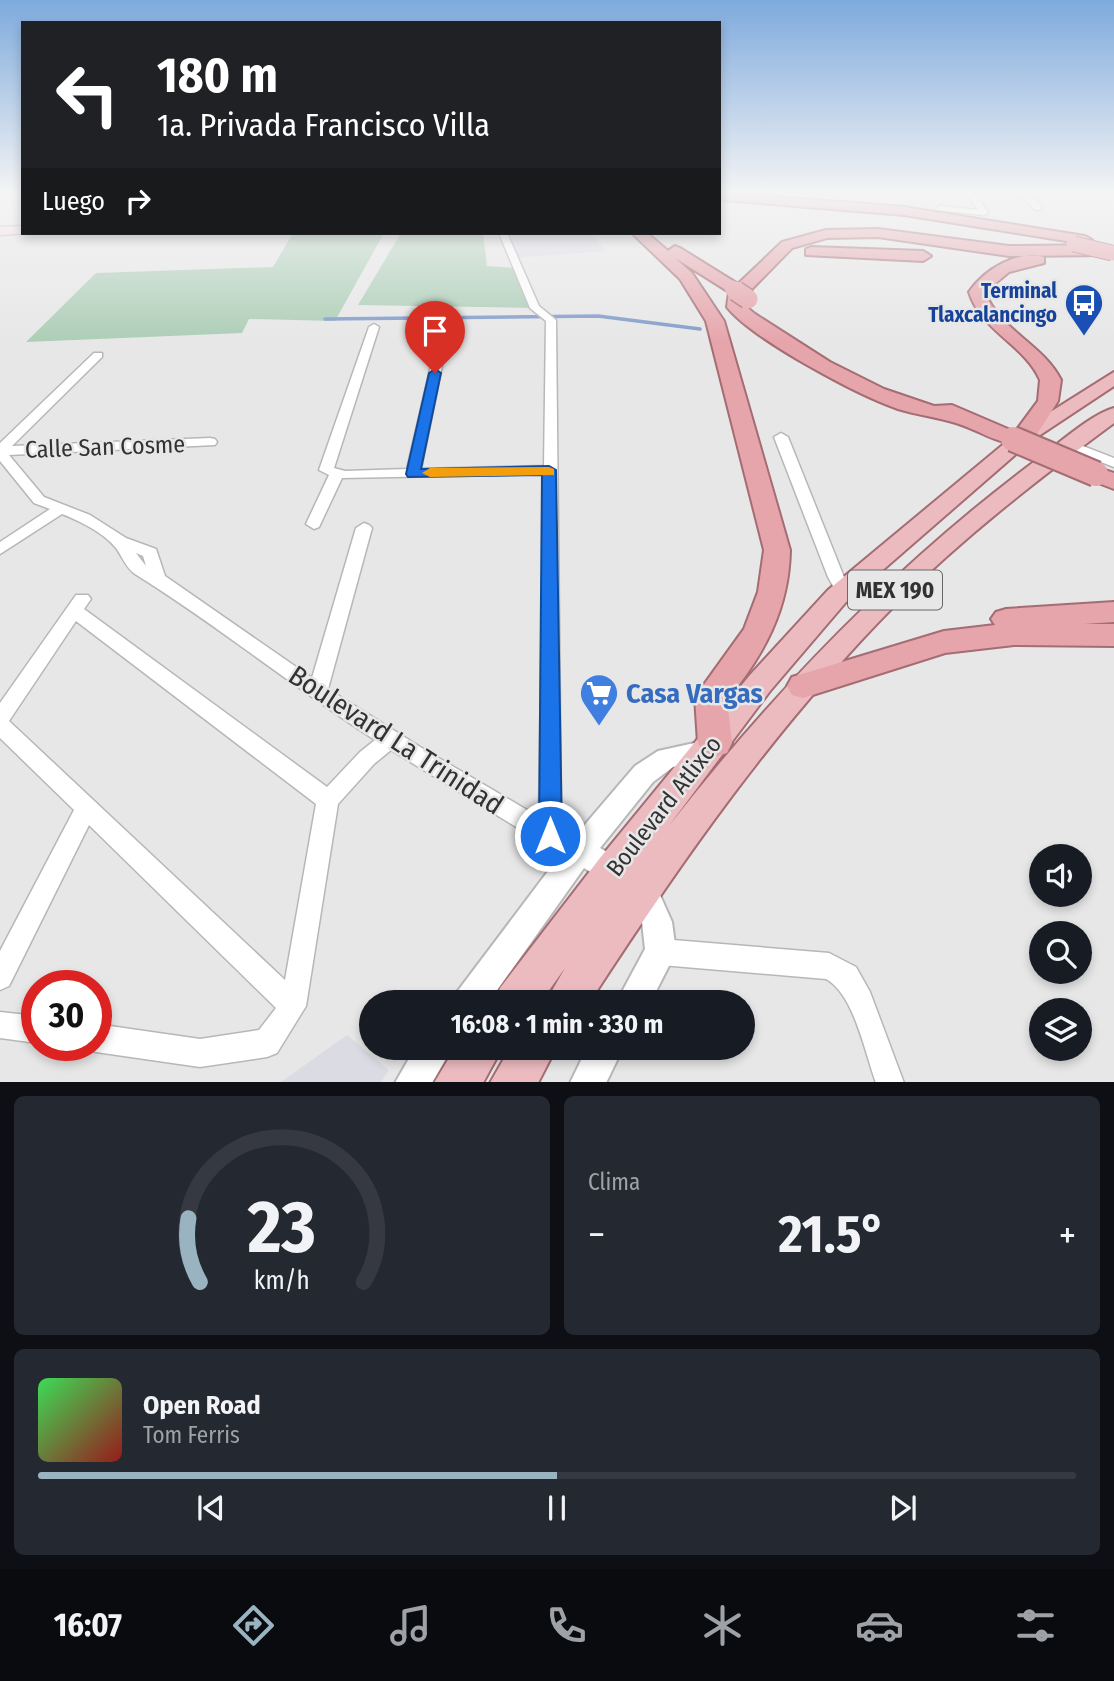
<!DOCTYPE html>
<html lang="es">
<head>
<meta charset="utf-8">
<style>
  :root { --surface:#171b24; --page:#242831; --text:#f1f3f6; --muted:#9ea1a6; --line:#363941; --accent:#9ab3c1 }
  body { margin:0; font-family:"Fira Sans Condensed",sans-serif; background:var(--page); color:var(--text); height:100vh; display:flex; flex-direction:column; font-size:26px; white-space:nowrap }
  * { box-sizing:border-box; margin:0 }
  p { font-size:23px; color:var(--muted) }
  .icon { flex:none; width:38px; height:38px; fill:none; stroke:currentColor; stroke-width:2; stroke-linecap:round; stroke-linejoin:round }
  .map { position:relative; height:1082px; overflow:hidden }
  .sheet { display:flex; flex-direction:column; gap:14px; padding:14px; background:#0d0f14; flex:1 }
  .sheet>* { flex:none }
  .top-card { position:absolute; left:21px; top:21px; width:700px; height:214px; border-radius:0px; box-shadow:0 4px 10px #0003; background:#202124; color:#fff; overflow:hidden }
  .controls { position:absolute; left:1029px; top:844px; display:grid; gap:14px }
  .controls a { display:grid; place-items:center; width:63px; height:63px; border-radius:50%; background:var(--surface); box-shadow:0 4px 10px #0003; font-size:35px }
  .speed { position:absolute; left:21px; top:970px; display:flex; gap:14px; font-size:35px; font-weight:700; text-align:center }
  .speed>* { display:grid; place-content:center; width:91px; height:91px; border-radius:50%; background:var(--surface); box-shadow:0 4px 10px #0003; line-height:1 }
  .speed .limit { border:10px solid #d22; background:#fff; color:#111 }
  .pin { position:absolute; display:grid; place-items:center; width:60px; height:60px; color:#fff; margin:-72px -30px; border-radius:50% 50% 50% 0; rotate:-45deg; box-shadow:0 0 7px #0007 }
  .pin .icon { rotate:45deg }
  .me { position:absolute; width:77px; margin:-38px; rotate:0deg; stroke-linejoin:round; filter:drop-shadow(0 0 5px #0008) }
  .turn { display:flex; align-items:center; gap:24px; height:147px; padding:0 21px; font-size:32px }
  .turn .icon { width:91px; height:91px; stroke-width:2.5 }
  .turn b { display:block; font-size:49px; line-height:60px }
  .then { display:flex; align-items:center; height:66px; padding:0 21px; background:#0003; gap:14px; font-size:26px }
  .big { font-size:52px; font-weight:700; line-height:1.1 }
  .sheet .widget { flex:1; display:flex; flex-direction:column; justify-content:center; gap:10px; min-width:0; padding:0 24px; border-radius:10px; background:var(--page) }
  .sheet .dial { align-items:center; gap:0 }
  .dial svg { height:182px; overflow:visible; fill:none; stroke:var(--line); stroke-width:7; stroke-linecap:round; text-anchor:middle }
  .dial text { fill:var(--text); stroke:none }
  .song { display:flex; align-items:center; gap:21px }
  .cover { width:84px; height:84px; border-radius:10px; background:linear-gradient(135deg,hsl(130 70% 55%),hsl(0 70% 35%)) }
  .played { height:7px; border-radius:4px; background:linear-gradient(90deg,var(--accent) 50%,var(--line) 50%) }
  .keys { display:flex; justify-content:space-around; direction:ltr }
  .heat { display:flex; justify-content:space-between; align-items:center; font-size:38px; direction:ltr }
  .sheet .tiles { flex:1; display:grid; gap:14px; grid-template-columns:1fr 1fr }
  .widget:last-child { grid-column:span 2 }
  .trip { position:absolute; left:359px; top:990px; width:396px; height:70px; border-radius:35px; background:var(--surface); box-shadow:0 4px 10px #0003; font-weight:700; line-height:70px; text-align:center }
  .dock { display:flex; height:112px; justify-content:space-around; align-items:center; background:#090b0e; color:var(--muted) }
  .dock .icon { width:49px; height:49px }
  .dock .active { color:var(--accent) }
  .dock b { font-size:32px; color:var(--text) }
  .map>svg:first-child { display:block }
</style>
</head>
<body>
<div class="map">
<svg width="1114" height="1083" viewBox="0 0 1114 1083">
  <rect width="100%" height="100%" fill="#e7e7e8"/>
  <g fill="#dbdbe4">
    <path d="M503,233h88l15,18 -94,7z"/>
    <path d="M347,1035l42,35 -8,12h-100z"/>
  </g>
  <g fill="#abcdb5">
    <path d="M293,233h91l-49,88 -86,-2 -7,14 -216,9 70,-69 177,-6z"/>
    <path d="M401,233h82l4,33 30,2 18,40 -177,-3z"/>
  </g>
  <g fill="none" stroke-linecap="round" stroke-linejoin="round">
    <path stroke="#7f9ac9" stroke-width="3.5" d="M325,319l273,-3 102,13"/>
    <g stroke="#b7b7b9" stroke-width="3">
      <g id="minor">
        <path d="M17,193h6v2l-5,5h-6z"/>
        <path d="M941,193h34l13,20 -4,2 -48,-5 3,-4 39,4 -10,-14z"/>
        <path d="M1019,193h8l14,13v4h-6z"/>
        <path d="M499,233h8l32,73 17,14 5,509 27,15 3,7 -3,7 -8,3 -38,-18 -151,-93 -17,14 -36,40 -32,202 -29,47 -10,4 -67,10 -104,-15 -10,-4 -1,-3h11v-21l104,15 59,-9 17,-22 -187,-183 -80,161 -9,4v-39l74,-141 -74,-72v-35l76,-108h12l3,4 -7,10 243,178 33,-35 15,-12c-82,-53 -158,-115 -240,-166 -9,-6 -13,-18 -19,-26 -12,-15 -36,-27 -54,-34l-62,40v-12l50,-33 -16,-6 -34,-42v-18l94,-90h8v4l-90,89 198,-8 5,1 2,3 -2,3 -206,10 35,42 46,18 36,23 30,11 9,27 147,102 44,-150 8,-5 5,2 3,3 -44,161 97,61 114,67 5,-343 -202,4 -23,49 -5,2 -8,-5 23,-49 -10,-5 50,-143 5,-3 5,3 -45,141 11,3 62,-2 34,-147 5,-3 5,3 -30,147 123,-3 2,-145 -16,-13zM136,553l7,3 3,10zM76,621l240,183 -31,176 -276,-259z"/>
        <path d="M781,433l7,4 56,140 8,14 -2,4h-12l-10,-18 -54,-140z"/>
        <path d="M1070,441l44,17v9l-49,-19 -2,-3 2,-3z"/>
        <path d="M661,939l168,14 27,14 14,25 34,91h-28c-11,-30 -22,-89 -50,-104l-165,-14 -9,-4 -4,-9 4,-9z"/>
        <path d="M0,1012l37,4v27l-37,-5z"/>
      </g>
    </g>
    <g stroke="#b7b7b9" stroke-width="4">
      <g id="tertiary">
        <path d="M708,740l9,3 4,7 -4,7 -44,10 -20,15 -53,66 52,29 20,45 4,30 -26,51h-34l29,-54 -3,-27 -11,-25 -47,-29 -96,135h-36l5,-11 113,-150 65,-76 23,-15z"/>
        <path d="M415,1048h37l-20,35h-37z"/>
        <path d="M587,1048h36l-17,35h-36z"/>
      </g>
    </g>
    <g stroke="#b7b7b9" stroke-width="3">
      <path id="secondary" d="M23,226v7h4l-27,2v-8z"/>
    </g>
    <g stroke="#a36d73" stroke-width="4">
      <g id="primary">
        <path d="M1114,372v14l-83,55 -185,161 -76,89 -102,136c108,-138 227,-261 367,-366 21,-15 56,-47 79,-53v15c-76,56 -150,114 -217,180 -119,120 -216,258 -308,400h-44l20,-35 -25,35h-45l5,-15 100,-130 150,-183 78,-85 189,-157z"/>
        <path d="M455,1048h47l-19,35h-49z"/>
        <path d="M510,1048h46l-18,35h-48z"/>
      </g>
    </g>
    <g stroke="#a36d73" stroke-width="4">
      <g id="trunk">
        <path d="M729,193l175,14 181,29 7,4 -7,4 -181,-29 -180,-15 -2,-3z"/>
        <path d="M878,229l131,17 96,-1 8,5 -8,5 -96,1 -131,-19 -51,1 -35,10 -48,49v8l11,9 75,48 54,27 50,17 18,-1 63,27 23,-31 2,-21c-16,-36 -59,-49 -71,-88 15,-22 47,-42 75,-35v6l-35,9 -24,20c14,38 58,52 76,88l-3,21 -26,41c-31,7 -47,-10 -76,-19 -19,-6 -39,-8 -58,-14 -39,-13 -146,-70 -171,-102l2,-15 -54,-34 17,15 32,48 66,229c-1,59 -26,105 -63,150l5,43 -5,10 -12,4 -12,-4 -5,-10 -3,-46 49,-68 14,-37 6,-42 -58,-229 -26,-42 -48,-46h15l21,18 7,-5 5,2 58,36 44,-42 44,-12z"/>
        <path d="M811,247l112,4 8,5 -8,5 -117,-6v-6z"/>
        <path d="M1096,467l18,6v16l-26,-10 -4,-5 4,-5z"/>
        <path d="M1114,602v20l-30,2h30v22l-100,-1 -69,8 -142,45 -11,-3 -5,-9 5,-9 152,-46 51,-6 -4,-6 5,-7 10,-3z"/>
      </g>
    </g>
    <use href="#minor" fill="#fff" fill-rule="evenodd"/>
    <use href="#tertiary" fill="#fff" fill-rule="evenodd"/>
    <use href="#secondary" fill="#f6dde0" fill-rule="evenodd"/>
    <use href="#primary" fill="#ecbbc0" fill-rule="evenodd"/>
    <use href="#trunk" fill="#e6a4ab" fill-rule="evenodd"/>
    <g stroke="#a36d73" stroke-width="17" stroke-linecap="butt">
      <g id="trunk-bridge-far2">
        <path d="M1074,244l38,9"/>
        <path d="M732,288l7,5"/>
      </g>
    </g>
    <g stroke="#a36d73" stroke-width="22" stroke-linecap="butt">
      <path id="trunk-bridge-far1" d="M736,291l12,8"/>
    </g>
    <g stroke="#a36d73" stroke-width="28" stroke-linecap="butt">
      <path id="trunk-bridge" d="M1013,439l83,35"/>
    </g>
    <use href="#trunk-bridge-far2" stroke="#e6a4ab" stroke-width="15"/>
    <use href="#trunk-bridge-far1" stroke="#e6a4ab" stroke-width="19"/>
    <use href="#trunk-bridge" stroke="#e6a4ab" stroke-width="24"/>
  </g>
  <linearGradient id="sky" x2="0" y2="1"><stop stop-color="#7eaadc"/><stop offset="0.56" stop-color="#f4f4f5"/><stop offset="1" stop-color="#f4f4f5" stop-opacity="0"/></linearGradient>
  <rect width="1114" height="344" fill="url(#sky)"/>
  <path fill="#1a73e8" stroke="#114b97" stroke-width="2" d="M435,369l6,4 -20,96 128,-3 7,4 6,366 -4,7 -8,3 -8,-3 -3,-7 3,-361 -134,2 -2,-3 23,-101z"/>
  <path fill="#f59e0b" d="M549,467l5,2v6l-124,2 -8,-4 8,-5z"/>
  <defs>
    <g id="bus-pin" transform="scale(2.0125)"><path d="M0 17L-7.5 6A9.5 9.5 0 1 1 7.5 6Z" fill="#1a4fb4" stroke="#e7e7e8"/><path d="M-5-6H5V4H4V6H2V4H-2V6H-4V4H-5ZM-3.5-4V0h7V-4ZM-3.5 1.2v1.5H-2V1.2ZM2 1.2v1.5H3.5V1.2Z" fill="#fff"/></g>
    <g id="supermarket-pin" transform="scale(2.0125)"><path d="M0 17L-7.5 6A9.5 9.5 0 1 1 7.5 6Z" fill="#3f7fe0" stroke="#e7e7e8"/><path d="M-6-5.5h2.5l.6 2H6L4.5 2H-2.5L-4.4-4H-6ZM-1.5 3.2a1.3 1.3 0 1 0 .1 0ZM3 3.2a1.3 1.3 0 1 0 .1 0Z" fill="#fff"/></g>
  </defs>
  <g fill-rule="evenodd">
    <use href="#bus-pin" x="1084" y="303"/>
    <use href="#supermarket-pin" x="599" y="693"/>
  </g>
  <g text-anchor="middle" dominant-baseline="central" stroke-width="5" stroke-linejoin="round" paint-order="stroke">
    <g font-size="21" font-weight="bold" fill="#164399" stroke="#e7e7e8" text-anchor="end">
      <text x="1057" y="291">Terminal<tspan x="1057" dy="24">Tlaxcalancingo</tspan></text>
    </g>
    <rect fill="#e7e7e8" stroke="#686869" stroke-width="2" x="848" y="570.5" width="94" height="39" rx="5"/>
    <g font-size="23" font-weight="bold" fill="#323233">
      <text x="895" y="590">MEX 190</text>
    </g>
    <g font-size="24" fill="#323233" stroke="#e7e7e8">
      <text transform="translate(105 447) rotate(-2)">Calle San Cosme</text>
      <text transform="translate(664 806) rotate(-52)">Boulevard Atlixco</text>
    </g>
    <g font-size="28" font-weight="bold" fill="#366cbe" stroke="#e7e7e8" text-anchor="start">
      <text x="626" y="693">Casa Vargas</text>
    </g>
    <g font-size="28" fill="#323233" stroke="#e7e7e8">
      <text transform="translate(396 740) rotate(33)">Boulevard La Trinidad</text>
    </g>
  </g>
</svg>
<div class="controls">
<a><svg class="icon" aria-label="sound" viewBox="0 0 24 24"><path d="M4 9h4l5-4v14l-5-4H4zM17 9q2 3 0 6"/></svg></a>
<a><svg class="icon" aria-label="search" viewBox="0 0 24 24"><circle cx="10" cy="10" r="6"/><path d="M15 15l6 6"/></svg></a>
<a><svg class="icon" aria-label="layers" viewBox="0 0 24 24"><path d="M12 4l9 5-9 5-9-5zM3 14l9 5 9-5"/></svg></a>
</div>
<div class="speed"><div class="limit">30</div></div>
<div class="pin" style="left:435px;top:373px;background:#d93025"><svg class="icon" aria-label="arrive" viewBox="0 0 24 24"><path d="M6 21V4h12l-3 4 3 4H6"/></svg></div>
<svg class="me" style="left:550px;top:836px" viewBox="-20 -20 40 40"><circle r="17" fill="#1a73e8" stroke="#fff" stroke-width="3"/><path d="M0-11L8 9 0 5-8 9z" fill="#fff"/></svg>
<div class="trip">16:08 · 1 min · 330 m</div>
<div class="top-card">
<div class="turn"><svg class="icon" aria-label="left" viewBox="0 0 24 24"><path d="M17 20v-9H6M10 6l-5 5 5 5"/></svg><div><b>180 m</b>1a. Privada Francisco Villa</div></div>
<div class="then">Luego<svg class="icon" aria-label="right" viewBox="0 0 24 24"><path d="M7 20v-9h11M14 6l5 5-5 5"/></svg></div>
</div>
</div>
<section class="sheet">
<div class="tiles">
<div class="widget dial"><svg viewBox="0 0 100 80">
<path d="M14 69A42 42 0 1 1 86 69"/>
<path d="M14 69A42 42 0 0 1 9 41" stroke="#9ab3c1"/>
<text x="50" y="56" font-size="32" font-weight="700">23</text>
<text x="50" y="72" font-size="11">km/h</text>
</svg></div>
<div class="widget"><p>Clima</p>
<div class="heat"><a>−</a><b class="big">21.5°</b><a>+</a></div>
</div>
<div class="widget">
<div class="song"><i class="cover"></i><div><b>Open Road</b><p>Tom Ferris</p></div></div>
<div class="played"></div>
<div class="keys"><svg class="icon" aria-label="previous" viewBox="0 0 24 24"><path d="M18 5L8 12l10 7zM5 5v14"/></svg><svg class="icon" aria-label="pause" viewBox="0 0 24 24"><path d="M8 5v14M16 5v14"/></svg><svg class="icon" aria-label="next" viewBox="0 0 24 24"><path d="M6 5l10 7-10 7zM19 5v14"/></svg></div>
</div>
</div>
</section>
<nav class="dock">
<b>16:07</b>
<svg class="icon active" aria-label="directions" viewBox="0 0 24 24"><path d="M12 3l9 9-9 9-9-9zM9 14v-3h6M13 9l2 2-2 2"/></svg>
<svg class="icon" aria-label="music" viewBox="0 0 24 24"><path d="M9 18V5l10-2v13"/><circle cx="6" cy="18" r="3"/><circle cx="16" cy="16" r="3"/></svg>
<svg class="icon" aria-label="phone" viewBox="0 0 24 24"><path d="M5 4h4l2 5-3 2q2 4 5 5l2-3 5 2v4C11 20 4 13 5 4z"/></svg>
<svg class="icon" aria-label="climate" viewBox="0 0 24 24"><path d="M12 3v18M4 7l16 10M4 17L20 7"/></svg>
<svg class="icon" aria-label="car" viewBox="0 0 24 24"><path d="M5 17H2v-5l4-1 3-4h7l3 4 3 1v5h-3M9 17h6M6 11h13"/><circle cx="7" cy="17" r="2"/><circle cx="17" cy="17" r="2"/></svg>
<svg class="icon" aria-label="filters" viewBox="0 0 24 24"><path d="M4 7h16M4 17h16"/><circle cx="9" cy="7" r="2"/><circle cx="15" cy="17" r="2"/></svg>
</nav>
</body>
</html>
